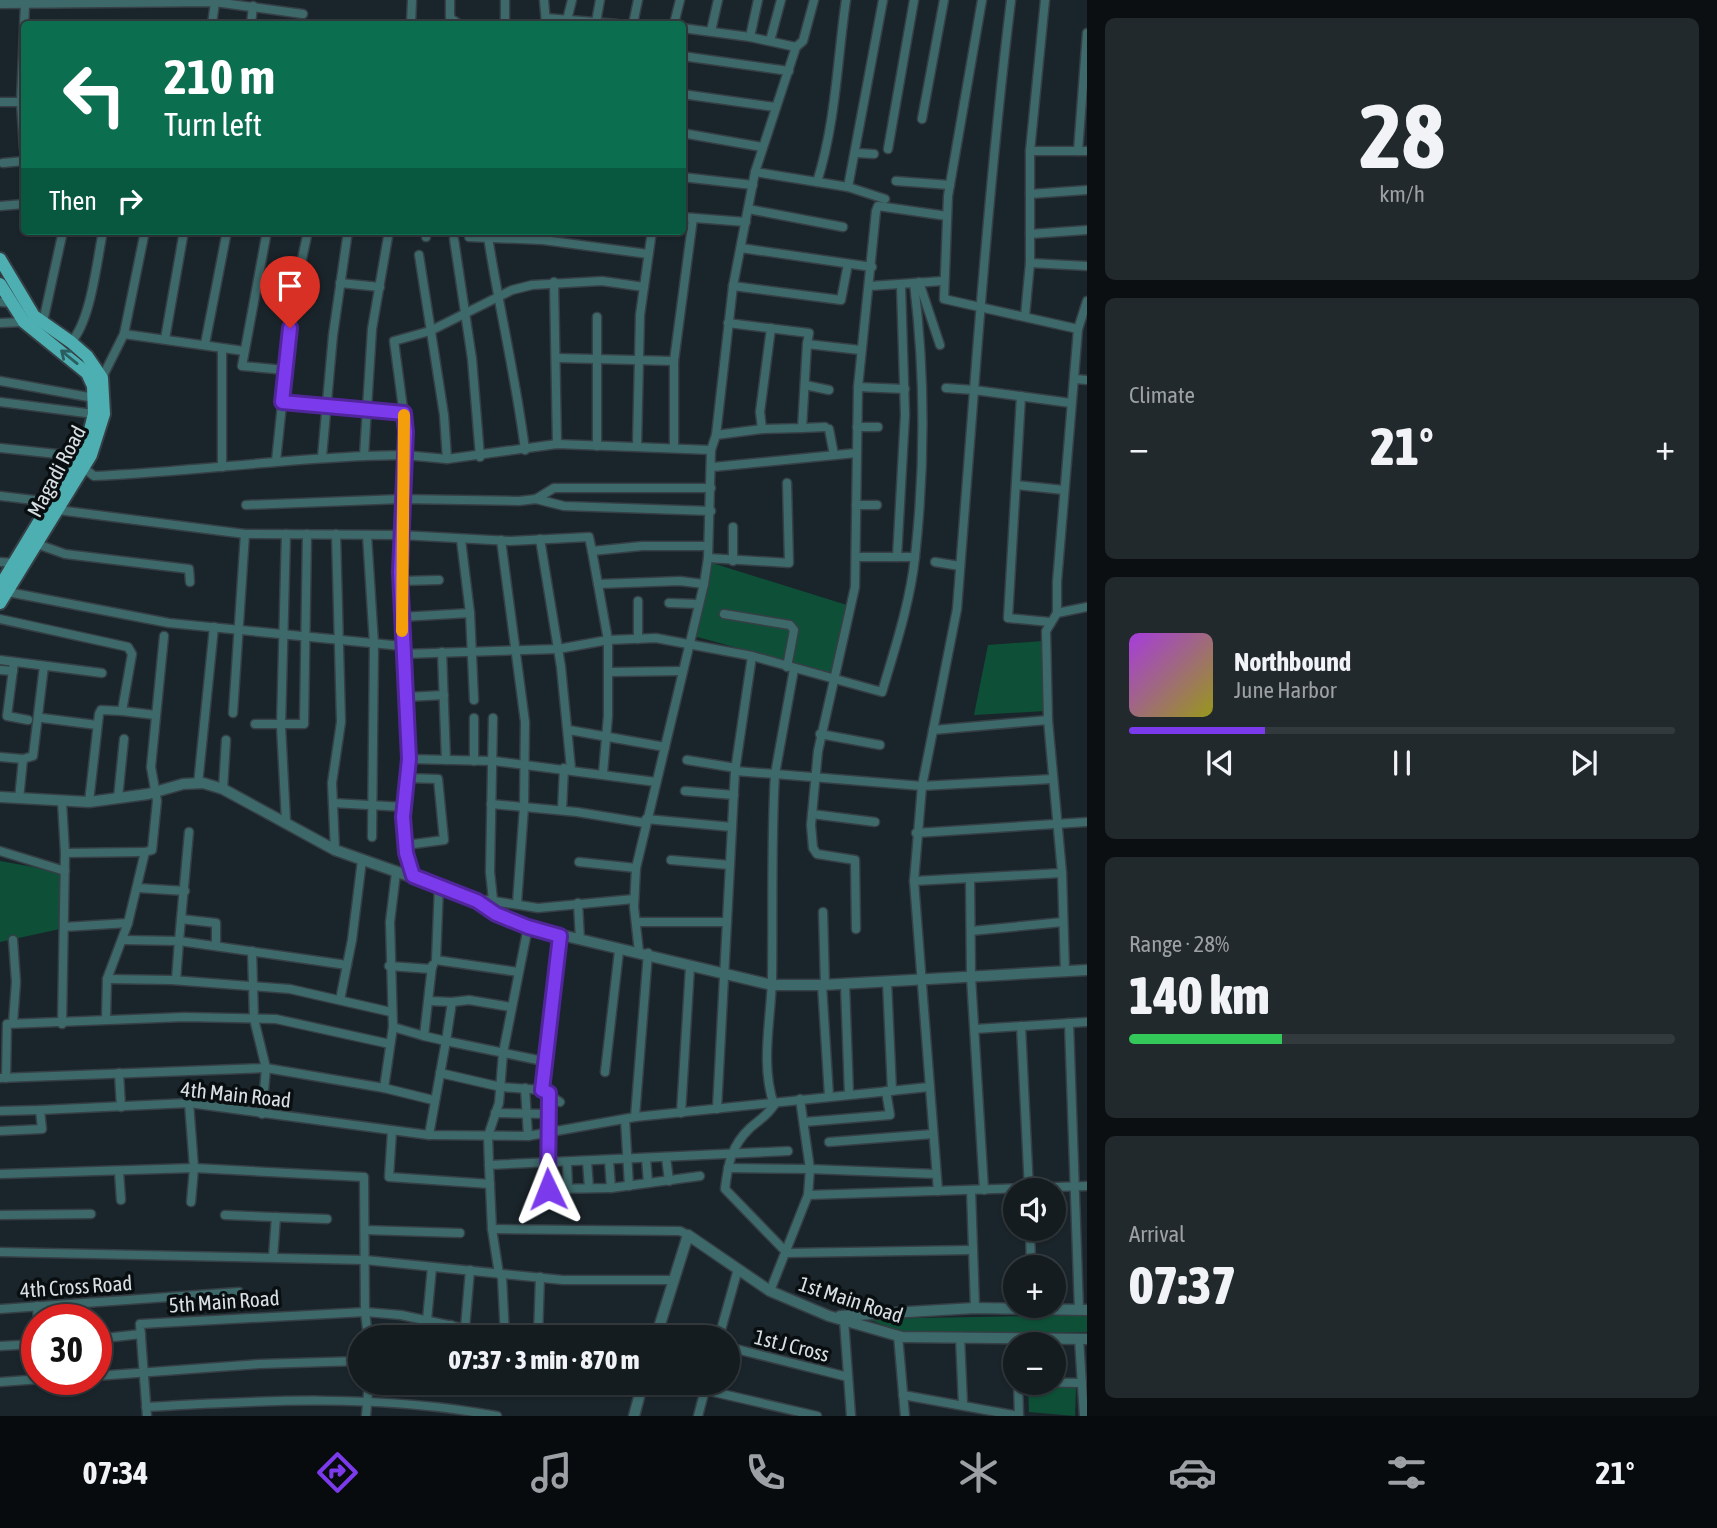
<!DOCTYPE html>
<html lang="en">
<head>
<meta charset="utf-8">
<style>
  :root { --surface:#141c20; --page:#21292d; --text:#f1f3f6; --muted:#9da1a5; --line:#333a3e; --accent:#7c3aed }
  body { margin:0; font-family:"Asap Condensed",sans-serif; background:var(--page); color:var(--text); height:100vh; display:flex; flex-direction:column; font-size:26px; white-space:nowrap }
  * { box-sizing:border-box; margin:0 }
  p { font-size:23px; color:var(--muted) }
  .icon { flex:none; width:38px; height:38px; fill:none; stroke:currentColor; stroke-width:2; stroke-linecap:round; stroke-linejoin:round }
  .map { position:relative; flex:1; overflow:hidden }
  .details { display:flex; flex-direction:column; gap:18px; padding:18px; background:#0b0f12; width:630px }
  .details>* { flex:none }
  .guide { position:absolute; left:21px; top:21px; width:665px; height:214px; border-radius:7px; box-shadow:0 2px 5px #0004,0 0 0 2px var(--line); background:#0b6e4f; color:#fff; overflow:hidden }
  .tools { position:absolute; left:1003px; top:1178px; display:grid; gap:14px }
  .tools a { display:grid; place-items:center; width:63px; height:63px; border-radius:50%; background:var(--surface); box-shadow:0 2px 5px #0004,0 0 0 2px var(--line); font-size:35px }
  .speed { position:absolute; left:21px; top:1304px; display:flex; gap:14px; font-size:35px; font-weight:700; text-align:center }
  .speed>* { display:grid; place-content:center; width:91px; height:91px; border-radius:50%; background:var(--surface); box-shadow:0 2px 5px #0004,0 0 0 2px var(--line); line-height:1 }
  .speed .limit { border:10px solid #d22; background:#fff; color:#111 }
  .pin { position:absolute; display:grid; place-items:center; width:60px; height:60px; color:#fff; margin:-72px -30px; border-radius:50% 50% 50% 0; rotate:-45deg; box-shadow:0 0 7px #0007 }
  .pin .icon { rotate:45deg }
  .me { position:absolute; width:77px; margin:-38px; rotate:358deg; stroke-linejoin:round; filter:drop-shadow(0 0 5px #0008) }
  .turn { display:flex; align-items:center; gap:24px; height:147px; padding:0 28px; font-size:32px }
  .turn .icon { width:91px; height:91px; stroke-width:2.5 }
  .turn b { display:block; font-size:49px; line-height:60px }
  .then { display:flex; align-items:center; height:66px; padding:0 28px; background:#0003; gap:14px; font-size:26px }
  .big { font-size:52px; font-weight:800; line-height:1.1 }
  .details .widget { flex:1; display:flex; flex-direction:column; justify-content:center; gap:10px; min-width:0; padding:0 24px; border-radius:10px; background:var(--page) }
  .details .dial { align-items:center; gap:0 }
  .dial b { font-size:91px; line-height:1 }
  .song { display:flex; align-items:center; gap:21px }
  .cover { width:84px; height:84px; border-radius:10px; background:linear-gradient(135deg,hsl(280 70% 55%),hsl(60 70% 35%)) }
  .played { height:7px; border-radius:4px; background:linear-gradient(90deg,var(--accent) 25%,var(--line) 25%) }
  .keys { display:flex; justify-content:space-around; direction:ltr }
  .heat { display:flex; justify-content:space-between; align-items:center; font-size:38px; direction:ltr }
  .charge { height:10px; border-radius:5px; background:linear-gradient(90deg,#34c759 28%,var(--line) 0) }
  .trip { position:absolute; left:348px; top:1325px; width:392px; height:70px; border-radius:35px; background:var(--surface); box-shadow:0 2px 5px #0004,0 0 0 2px var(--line); font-weight:800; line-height:70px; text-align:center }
  .tab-bar { display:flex; height:112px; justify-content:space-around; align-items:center; background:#080b0d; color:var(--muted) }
  .tab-bar .icon { width:49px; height:49px }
  .tab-bar .selected { color:var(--accent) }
  .tab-bar b { font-size:32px; color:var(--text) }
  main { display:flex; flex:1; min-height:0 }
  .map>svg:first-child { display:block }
</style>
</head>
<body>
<main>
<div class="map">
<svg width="1087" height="1416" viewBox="0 0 1087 1416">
  <rect width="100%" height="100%" fill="#1a252b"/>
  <g fill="#0e5037">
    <path d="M712,563l138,43 -18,68 -138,-38z"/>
    <path d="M1043,641l2,70 -71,4 14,-70z"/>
    <path d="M0,861l61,11 -1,57 -60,13z"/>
    <path d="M1087,1315v17l-184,1 -35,-14z"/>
    <path d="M1028,1386l48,2 -1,28 -46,-4z"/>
  </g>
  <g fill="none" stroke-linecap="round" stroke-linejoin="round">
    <g stroke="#353f45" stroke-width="11">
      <g id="minor">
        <path d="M450,0v18l9,6"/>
        <path d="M505,0v24"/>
        <path d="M544,0l2,24"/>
        <path d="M982,0l-34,196 -4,103 134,30 -21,253v31l30,-6"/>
        <path d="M0,4l215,-2 88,12"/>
        <path d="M546,18l71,6"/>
        <path d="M567,20l5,-20"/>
        <path d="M596,22l4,-22"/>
        <path d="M212,24l3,-22"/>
        <path d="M251,24l2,-18"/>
        <path d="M411,24l1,-24"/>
        <path d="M633,24l5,-24"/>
        <path d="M674,24l6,-24"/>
        <path d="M682,28l68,9 46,10"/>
        <path d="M711,31l7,-31"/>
        <path d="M750,37l8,-37"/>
        <path d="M770,41l11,-41"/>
        <path d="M682,56l107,15"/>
        <path d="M682,94l93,13"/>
        <path d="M0,102h24"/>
        <path d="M922,119l22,-119"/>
        <path d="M682,133l80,14"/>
        <path d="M24,149l-3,-47 4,-98"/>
        <path d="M888,149l26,-149"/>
        <path d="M1030,151h57"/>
        <path d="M1078,151l9,-118"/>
        <path d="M857,153l17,1"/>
        <path d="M3,163l21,-2"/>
        <path d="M755,172l93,15 35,-187"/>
        <path d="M682,177l71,8"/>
        <path d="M896,181l54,4"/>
        <path d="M817,182c19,-60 20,-121 29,-182"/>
        <path d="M848,187l37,12"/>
        <path d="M1030,194l57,-4"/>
        <path d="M0,206l24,-2"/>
        <path d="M748,209l95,18"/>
        <path d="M682,217l64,5"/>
        <path d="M267,231l-25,135 43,4"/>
        <path d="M389,231l-17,98 -8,127 40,-1 43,4 110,-15 154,6"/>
        <path d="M469,231v6l74,3 105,14"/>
        <path d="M1030,234l57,-4"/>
        <path d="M426,237v-6"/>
        <path d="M488,237c11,71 28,141 37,213"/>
        <path d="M454,239l18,120 8,98"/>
        <path d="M741,248l131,19"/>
        <path d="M419,255l25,160 3,44"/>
        <path d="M1030,263l57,3"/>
        <path d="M554,282l3,162"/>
        <path d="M919,282l21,63"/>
        <path d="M340,283l40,4"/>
        <path d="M733,286l108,14 7,-36"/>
        <path d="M870,286l73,-5"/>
        <path d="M0,302l11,1"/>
        <path d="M1025,316l5,-53v-112l15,-151"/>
        <path d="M43,322l20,-91"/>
        <path d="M0,323l24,-1"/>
        <path d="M728,323l81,10 -2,11"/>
        <path d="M1078,329l9,-28"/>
        <path d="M124,334l120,17"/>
        <path d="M165,339l19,-108"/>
        <path d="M71,342c20,-21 26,-82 32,-111"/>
        <path d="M205,344l22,-113"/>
        <path d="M557,358l117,3"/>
        <path d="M102,378l22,-44 21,-103"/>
        <path d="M1075,379l12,1"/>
        <path d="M0,381l94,17"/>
        <path d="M805,385l24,5"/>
        <path d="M858,387l47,2"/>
        <path d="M946,388l28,2c10,-130 21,-260 37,-390"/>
        <path d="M1021,396l-13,222 42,4"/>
        <path d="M0,402l94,12"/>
        <path d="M282,402l121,11"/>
        <path d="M857,427h21"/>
        <path d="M802,428l23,-1"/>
        <path d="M762,429l-2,-17 11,-84"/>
        <path d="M829,429l5,26"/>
        <path d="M716,435l46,-6 40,-1 5,-84 53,6"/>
        <path d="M597,446v-129"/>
        <path d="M637,446l3,-131 12,-84"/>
        <path d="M0,448l67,7 27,21c90,-4 180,-16 270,-20"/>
        <path d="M674,448v-87l19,-143"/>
        <path d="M322,457l11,-122 15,-104"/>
        <path d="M276,461l17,-160 15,-70"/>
        <path d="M222,467v-118"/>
        <path d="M713,467l143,-14"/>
        <path d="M1016,485l48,5"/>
        <path d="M0,496l51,6 7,8 187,24 156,1 109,6 79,-4 3,14 50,-5h66"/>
        <path d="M536,499l18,-11h157"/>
        <path d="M246,505l155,-6 118,2 17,-2 28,7 147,5"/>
        <path d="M856,505h21"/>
        <path d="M367,535l7,109 -2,193"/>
        <path d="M540,539l21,128 10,102"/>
        <path d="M461,540l9,73 4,87"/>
        <path d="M501,540l24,182 -1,85 -7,96"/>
        <path d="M37,544l28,10 124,15 1,13"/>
        <path d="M592,551l16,89v76l-5,57"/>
        <path d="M856,557h59"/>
        <path d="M897,557l8,-142 -4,-129"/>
        <path d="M708,558l81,5 -2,-80"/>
        <path d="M733,561v-34"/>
        <path d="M0,562l15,1"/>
        <path d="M935,562l25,4"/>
        <path d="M401,581l38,-1"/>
        <path d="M598,584l82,-3 24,3"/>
        <path d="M8,592l161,31 233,23"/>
        <path d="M669,603l30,1"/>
        <path d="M1057,613l-11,18 2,89 14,153 3,99"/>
        <path d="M724,614l66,11 4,5 -7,37"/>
        <path d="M401,617l69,-4"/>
        <path d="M0,619l128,28 4,7 -10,57 33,4"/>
        <path d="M638,639v-38"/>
        <path d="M442,652l4,108"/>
        <path d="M403,654l155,-5 50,-9 48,-2 96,18 130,36c13,-44 28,-89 33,-135 10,-90 10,-184 -1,-274"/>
        <path d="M0,660l102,13"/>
        <path d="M14,662l-7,54 21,4"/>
        <path d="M794,669l-19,105 147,12 130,-7"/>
        <path d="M0,670l13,1"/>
        <path d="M609,672l73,-1"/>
        <path d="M406,697l38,-2"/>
        <path d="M233,713l12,-179"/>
        <path d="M42,718l55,7"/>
        <path d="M255,724h49l3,-190"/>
        <path d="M569,730l96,17"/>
        <path d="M933,730l115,-10"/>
        <path d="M820,734l60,11"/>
        <path d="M0,757l23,2 10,-3 11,-90"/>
        <path d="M409,759l85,2 162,21"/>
        <path d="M687,760l49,8"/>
        <path d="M474,761v-43"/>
        <path d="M735,771l40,3c-4,68 -2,135 -3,204 -1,43 -12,85 2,127"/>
        <path d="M198,784l16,-157"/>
        <path d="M223,789l3,-49"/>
        <path d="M685,791l49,4"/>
        <path d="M118,798l6,-59"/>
        <path d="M19,799l4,-40"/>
        <path d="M62,802l3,51 -3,171"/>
        <path d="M89,802l10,-88 2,-4 21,1"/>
        <path d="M333,803l71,4"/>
        <path d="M491,804l86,8 68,11"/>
        <path d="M562,810l2,-42"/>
        <path d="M812,814l63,8"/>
        <path d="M646,819l86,8"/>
        <path d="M286,821l-5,-95 5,-192"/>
        <path d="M189,832l-10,109 168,24"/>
        <path d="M916,833l171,-11"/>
        <path d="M406,845l38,-5 -6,-61 -31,-1"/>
        <path d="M335,850l-3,-67 9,-61 -5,-188"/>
        <path d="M0,851l65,20"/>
        <path d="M65,853l80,-1"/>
        <path d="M671,860l59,5"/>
        <path d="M579,862l57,6"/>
        <path d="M413,876l-7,-22 -3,-37 6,-58 -9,-187 6,-141 -12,-90 36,-10 82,-41 20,-5 70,-4 42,6"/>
        <path d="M970,878l1,99 13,213"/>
        <path d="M914,881l148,-8"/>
        <path d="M439,886l-3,74 82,12"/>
        <path d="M138,888l47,3"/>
        <path d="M487,900l51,8 96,-9"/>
        <path d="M578,903l2,37"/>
        <path d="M489,908l4,-8 -3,-28 3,-154"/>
        <path d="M823,912l2,73"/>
        <path d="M181,919l35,4v21"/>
        <path d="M636,922h91"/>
        <path d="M64,927l64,-4"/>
        <path d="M856,929l-1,-69 -38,-6 -4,-6 -2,-23 7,-74 37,-164 3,-200 18,-176 2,-5 69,10"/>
        <path d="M971,931l92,-9"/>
        <path d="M13,940l3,42 -3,41"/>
        <path d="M123,940l56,1 -3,39"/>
        <path d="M252,951l2,68 12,49 -4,46"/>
        <path d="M639,952l-5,-45 2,-39 68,-284 4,-26 3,-108 5,-15 17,-149 22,-114 41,-125 7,-6 11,-41"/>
        <path d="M389,966l42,3 2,-4"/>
        <path d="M107,979l65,1 118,9 101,23"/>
        <path d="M887,981l5,110"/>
        <path d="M845,984l4,110"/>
        <path d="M822,985l7,111"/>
        <path d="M340,1000l12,-60 10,-80"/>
        <path d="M429,1001l23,1"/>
        <path d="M511,1007l-42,-7 -17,2 -6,39 97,20"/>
        <path d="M106,1019l1,-40 21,-56 17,-71 7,-2 5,-49 -6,-34 13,-131"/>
        <path d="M1069,1023l10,287"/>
        <path d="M1021,1026l8,164"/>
        <path d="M393,1027l31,9 8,-70"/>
        <path d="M975,1029l112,-7"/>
        <path d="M424,1036l22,5 -17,94"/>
        <path d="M605,1072l14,-121"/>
        <path d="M119,1073l2,34"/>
        <path d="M440,1073l61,14 41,3 18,12"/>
        <path d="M0,1078l266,-10 118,20 49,12"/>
        <path d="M6,1078l1,-54 178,-7 91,2 114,25"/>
        <path d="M384,1088l9,-61 -3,-105 6,-49"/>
        <path d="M525,1088l3,48"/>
        <path d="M542,1090l18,-154"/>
        <path d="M800,1099l10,70 126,5"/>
        <path d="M189,1103l5,65 -3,34"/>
        <path d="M774,1105c-7,11 -15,15 -24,23 -19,18 -22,36 -25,61l62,64 184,-3"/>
        <path d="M717,1109l18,-338 17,-115"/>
        <path d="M0,1111l40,-1"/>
        <path d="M495,1113l54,1"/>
        <path d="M681,1113l9,-146"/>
        <path d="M635,1117l13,-164"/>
        <path d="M625,1119l4,67"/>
        <path d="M804,1122l86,-7 -4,-24"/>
        <path d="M0,1131l42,-2 -2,-19 149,-7 240,32 99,1 107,-19 294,-30"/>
        <path d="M392,1131l-3,46 101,7"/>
        <path d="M829,1142l104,-8"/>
        <path d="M666,1157l3,24"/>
        <path d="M646,1158l2,25"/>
        <path d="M609,1160l2,28"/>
        <path d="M587,1161l2,27"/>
        <path d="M567,1162l1,27"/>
        <path d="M489,1165l-1,-29 11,-33 4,-50 25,-126"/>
        <path d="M728,1168l82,1 -2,26 -38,96"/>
        <path d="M119,1172l2,28"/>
        <path d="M0,1174l194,-6 170,9 1,135 3,25"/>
        <path d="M548,1189l63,-1 89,-12"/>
        <path d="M971,1190l4,118"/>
        <path d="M938,1191l-24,-310 8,-95 35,-177 17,-219 97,13"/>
        <path d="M548,1195l1,-102"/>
        <path d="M808,1195l279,-9"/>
        <path d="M0,1215l91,-1"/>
        <path d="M225,1215l102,4"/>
        <path d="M1030,1228l1,39"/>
        <path d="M492,1229l188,2 8,4"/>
        <path d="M365,1230l95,3"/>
        <path d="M0,1252l365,8 198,20h109"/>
        <path d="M273,1257l3,-40"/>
        <path d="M37,1306l1,14"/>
        <path d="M0,1309l239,-17"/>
        <path d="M427,1320l5,-53"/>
        <path d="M844,1320l7,96"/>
        <path d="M465,1328l5,-58"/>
        <path d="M898,1335l7,81"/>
        <path d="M449,1337l2,-12"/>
        <path d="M505,1337l-3,-60 -3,-3 -7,-45 -3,-64 299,-14"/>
        <path d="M538,1337l2,-60"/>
        <path d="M719,1337l19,-68"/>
        <path d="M960,1337l3,68"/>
        <path d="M96,1339l45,-5"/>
        <path d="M1079,1339l5,77"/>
        <path d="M0,1346l37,-2"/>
        <path d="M728,1347l120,30"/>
        <path d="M96,1376l163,-12 101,-3"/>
        <path d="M0,1382l41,-3"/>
        <path d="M578,1382l63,8"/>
        <path d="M1018,1382l1,34"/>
        <path d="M1024,1382l58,1"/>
        <path d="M705,1390l112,26"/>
        <path d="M903,1395l116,21"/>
        <path d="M146,1407c118,-7 234,-13 351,9"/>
        <path d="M147,1416l-7,-92 225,-12 36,3 103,22"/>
        <path d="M366,1416l3,-34"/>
        <path d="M698,1416l9,-34"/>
      </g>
    </g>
    <g stroke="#353f45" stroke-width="13">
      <g id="tertiary">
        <path d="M0,797l89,5 59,-8 35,-10 20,-1 20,6 112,61 142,50 19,14 32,13 244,58h50l265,-15"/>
        <path d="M840,1316l135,-8 112,2"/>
        <path d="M656,1337l32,-102 82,56 59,25 73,21 185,2"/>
        <path d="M634,1416l9,-34"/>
      </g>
    </g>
    <g stroke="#353f45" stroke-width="16">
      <g id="primary">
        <path d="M0,259l34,57 37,26 16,14 15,22 2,36 -13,41 -91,148"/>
        <path d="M0,284l24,38 63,51 6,13 1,28 -5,20 -17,33 -72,119"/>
      </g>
    </g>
    <use href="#minor" stroke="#3e696a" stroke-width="8"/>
    <use href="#tertiary" stroke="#3e696a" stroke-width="10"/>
    <use href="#primary" stroke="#4dafb1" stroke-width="12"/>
  </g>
  <defs><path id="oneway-shaft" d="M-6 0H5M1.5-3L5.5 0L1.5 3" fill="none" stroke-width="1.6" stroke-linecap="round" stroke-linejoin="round" transform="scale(1.75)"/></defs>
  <use stroke="#2b5e60" href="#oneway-shaft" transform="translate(69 357) rotate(-141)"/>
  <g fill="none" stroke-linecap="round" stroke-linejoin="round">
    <g stroke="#51269a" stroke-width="18">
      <path id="route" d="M290,328l-8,74 122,11 2,19 -6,140 9,187 -6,58 3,36 7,23 64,25 19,13 32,13 32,9 -18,154 7,3 -1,96"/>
    </g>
    <use href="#route" stroke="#7c3aed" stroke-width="12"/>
    <path stroke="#f59e0b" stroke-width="12" d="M402,631l2,-216"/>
  </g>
  <g text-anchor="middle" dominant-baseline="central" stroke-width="7" stroke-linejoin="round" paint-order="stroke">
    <g font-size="21" fill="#d9e0e4" stroke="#090e10">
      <text transform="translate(56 471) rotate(-62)">Magadi Road</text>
      <text transform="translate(236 1094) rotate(6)">4th Main Road</text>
      <text transform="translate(76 1286) rotate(-4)">4th Cross Road</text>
      <text transform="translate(851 1299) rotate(18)">1st Main Road</text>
      <text transform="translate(224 1301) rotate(-4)">5th Main Road</text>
      <text transform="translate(792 1345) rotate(14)">1st J Cross</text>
    </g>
  </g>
</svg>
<div class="tools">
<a><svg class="icon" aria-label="sound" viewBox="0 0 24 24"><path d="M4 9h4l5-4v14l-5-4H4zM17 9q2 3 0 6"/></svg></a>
<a>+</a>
<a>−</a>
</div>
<div class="speed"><div class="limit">30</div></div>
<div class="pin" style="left:290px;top:328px;background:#d93025"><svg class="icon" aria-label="arrive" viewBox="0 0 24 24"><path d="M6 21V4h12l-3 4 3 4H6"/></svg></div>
<svg class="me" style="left:548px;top:1189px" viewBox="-20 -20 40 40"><path d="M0-17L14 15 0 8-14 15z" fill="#7c3aed" stroke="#fff" stroke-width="4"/></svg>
<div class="trip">07:37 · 3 min · 870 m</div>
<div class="guide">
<div class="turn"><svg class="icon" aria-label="left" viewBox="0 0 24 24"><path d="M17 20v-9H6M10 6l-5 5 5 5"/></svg><div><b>210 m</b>Turn left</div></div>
<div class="then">Then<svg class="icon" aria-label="right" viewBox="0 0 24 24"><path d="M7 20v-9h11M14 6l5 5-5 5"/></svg></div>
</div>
</div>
<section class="details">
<div class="widget dial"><b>28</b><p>km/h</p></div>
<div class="widget"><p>Climate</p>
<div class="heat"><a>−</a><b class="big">21°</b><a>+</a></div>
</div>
<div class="widget">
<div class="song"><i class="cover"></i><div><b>Northbound</b><p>June Harbor</p></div></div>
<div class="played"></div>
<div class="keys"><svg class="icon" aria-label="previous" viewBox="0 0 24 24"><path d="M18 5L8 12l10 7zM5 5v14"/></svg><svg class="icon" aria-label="pause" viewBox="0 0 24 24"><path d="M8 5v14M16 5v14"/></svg><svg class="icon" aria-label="next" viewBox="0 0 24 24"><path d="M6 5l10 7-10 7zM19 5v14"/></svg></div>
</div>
<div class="widget"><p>Range · 28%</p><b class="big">140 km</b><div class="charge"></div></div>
<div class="widget"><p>Arrival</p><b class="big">07:37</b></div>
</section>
</main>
<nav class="tab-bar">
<b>07:34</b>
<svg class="icon selected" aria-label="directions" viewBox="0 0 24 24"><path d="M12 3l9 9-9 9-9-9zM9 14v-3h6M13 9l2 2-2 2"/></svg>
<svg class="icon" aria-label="music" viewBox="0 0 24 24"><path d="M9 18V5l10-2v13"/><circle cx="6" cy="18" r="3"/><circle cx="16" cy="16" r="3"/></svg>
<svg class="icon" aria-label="phone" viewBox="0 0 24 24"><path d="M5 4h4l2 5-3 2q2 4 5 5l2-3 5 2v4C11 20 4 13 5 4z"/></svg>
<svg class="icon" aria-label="climate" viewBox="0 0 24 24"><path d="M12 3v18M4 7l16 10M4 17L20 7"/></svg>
<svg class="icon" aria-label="car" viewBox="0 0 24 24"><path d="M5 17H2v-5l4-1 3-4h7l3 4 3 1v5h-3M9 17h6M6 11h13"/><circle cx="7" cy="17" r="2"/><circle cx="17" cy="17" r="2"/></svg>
<svg class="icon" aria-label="filters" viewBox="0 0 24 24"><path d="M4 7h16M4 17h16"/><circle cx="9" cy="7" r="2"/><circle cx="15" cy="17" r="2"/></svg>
<b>21°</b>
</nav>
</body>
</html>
